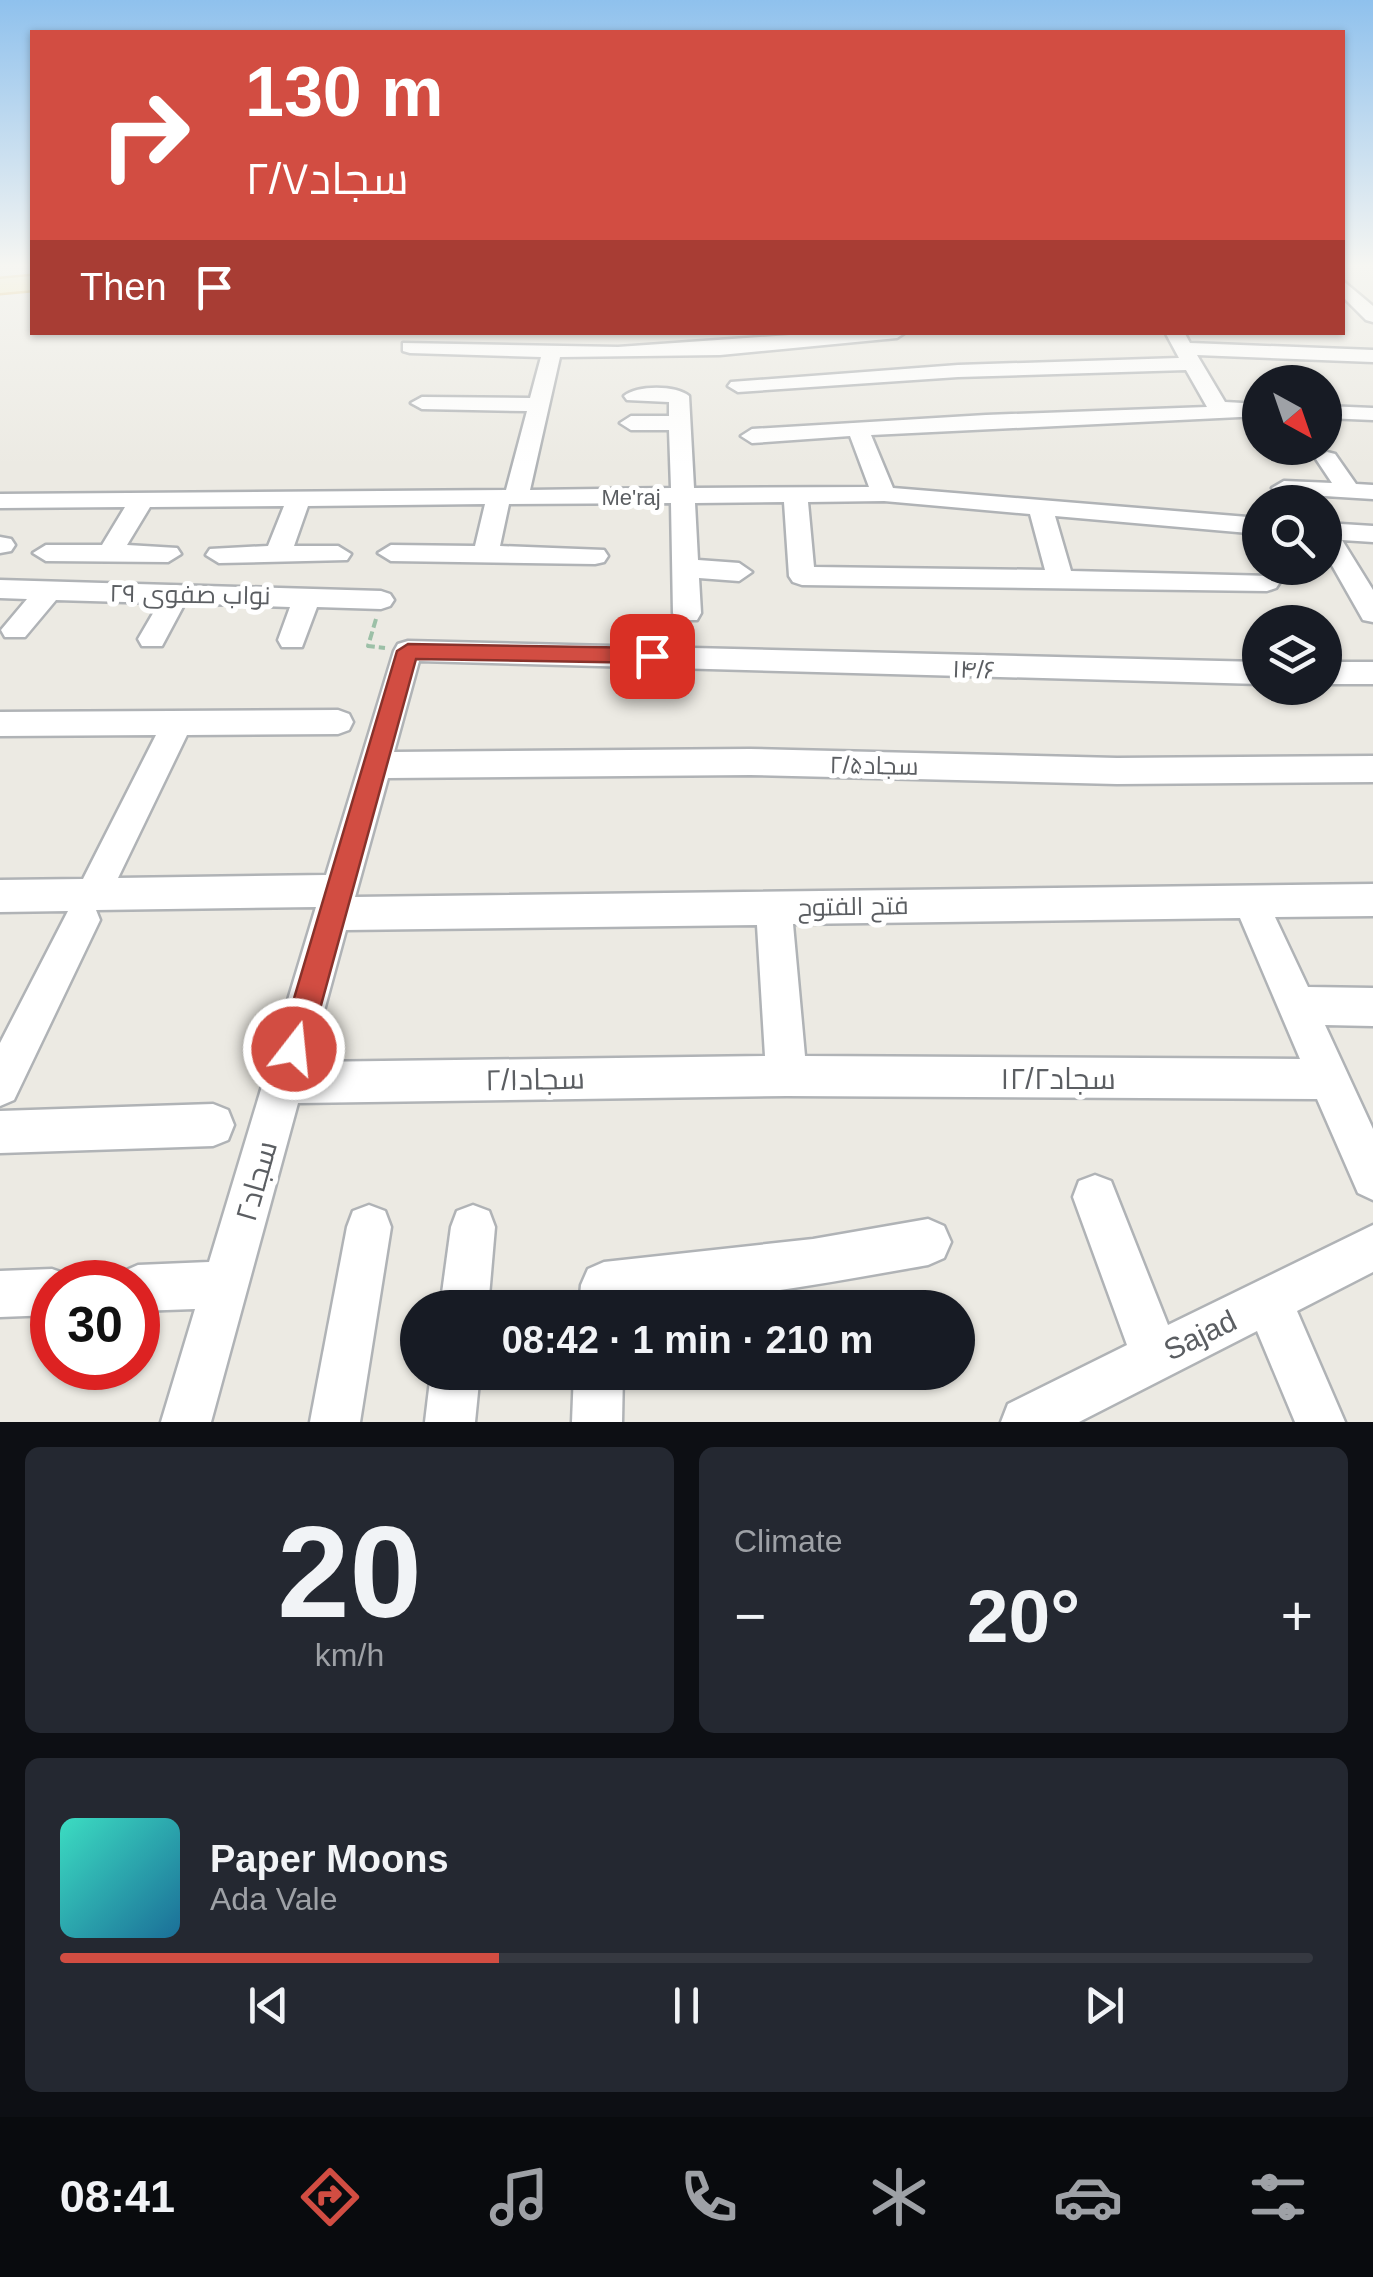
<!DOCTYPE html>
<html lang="en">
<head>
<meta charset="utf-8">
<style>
  :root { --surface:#171b24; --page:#242831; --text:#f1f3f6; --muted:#9ea1a6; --line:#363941; --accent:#d24d42 }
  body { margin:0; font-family:Arial,Cairo,sans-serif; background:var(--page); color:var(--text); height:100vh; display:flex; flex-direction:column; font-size:38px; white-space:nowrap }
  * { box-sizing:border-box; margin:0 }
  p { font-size:32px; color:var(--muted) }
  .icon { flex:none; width:55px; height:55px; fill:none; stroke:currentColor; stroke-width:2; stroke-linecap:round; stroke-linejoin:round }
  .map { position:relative; height:1422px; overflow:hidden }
  .sheet { display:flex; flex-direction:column; gap:25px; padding:25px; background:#0d0f14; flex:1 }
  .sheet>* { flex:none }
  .top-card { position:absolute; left:30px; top:30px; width:1315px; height:305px; border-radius:0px; box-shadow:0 2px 8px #0004; background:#d24d42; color:#fff; overflow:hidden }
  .needle { width:65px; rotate:140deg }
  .controls { position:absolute; left:1242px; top:365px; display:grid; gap:20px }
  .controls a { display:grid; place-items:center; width:100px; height:100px; border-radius:50%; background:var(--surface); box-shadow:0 2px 8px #0004; font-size:50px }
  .speed { position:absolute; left:30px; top:1260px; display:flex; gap:20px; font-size:50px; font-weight:700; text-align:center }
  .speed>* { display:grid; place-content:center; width:130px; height:130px; border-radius:50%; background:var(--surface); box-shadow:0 2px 8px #0004; line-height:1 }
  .speed .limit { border:15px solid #d22; background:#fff; color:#111 }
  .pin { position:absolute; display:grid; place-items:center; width:85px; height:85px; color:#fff; margin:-42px; border-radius:20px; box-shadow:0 5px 15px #0006 }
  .me { position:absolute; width:110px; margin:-55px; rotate:16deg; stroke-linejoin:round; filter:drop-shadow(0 0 8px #0008) }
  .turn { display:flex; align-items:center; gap:35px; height:210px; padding:0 50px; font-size:45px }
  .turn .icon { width:130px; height:130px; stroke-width:2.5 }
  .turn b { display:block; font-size:70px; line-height:85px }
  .then { display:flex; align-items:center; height:95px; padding:0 50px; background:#0003; gap:20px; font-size:38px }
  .big { font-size:75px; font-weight:700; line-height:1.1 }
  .sheet .card { flex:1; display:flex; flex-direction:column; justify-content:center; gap:15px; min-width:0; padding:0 35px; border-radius:15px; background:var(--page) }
  .sheet .dial { align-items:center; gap:0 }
  .dial b { font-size:130px; line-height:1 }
  .song { display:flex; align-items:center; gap:30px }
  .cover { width:120px; height:120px; border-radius:15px; background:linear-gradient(135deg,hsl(170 70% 55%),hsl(200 70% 35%)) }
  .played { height:10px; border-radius:5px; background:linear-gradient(90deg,var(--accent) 35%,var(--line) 35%) }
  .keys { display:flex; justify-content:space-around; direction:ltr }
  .heat { display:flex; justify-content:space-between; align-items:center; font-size:55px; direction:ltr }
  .sheet .tiles { flex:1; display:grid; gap:25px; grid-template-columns:1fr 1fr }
  .card:last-child { grid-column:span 2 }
  .trip { position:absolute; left:400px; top:1290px; width:575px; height:100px; border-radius:50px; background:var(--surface); box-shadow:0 2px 8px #0004; font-weight:700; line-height:100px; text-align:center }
  .tab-bar { display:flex; height:160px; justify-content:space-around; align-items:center; background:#090b0e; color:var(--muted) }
  .tab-bar .icon { width:70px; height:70px }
  .tab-bar .on { color:var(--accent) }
  .tab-bar b { font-size:45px; color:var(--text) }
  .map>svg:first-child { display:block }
</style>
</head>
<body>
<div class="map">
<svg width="1373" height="1422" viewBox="0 0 1373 1422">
  <rect width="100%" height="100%" fill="#eceae3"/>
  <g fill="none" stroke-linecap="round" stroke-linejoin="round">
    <g stroke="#b0b3b6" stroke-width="5">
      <g id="minor">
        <path d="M1342,280l31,26v16l-7,-2 -24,-24z"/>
        <path d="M832,332h74l-9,6 -177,17 -160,2 -30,133 141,-2 -2,-58h-38l-11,-7 11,-7h38v-14l-42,-2 -3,-4c13,-11 52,-11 65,0l5,92 175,-1 -19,-51 -98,7 -11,-7 11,-7 234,-14 221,-8 -21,-37 -228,7 -220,15 -10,-6 3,-4 227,-17 221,-7 -14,-26h19l6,11 183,7v12l-176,-7 28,47 35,2v12l-389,19 22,53 367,30v16l-205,-18 16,55 205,5 4,6 -4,6 -9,3 -465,-6 -9,-3 -4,-6 -5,-74 -89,1 3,57 41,3 13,9 -13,9 -40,-3 2,35 -4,7h-20l-4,-7 -2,-110 -162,1 -9,42 104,4 4,6 -4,6 -9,2 -204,-3 -13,-8 13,-8 84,1 10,-42 -177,2 -14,40h44l13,8 -4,6 -128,3 -13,-8 4,-6 58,-3 16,-40 -134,1 -23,38 50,3 4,6 -13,8 -122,-1 -13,-8 13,-8h56l23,-38 -125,1v-14l506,-4 21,-79 -105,-2 -11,-6 11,-6 108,1 11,-41 -131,-4 -7,-2v-8l215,4zM884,501l146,13 15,56 -231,-3 -6,-65z"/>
        <path d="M1325,406l48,2v12l-48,-2z"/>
        <path d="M1327,452l8,2 21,30 17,1v14l-97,-6 -4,-5 12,-7 48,2 -16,-24z"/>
        <path d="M1325,523l48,3v16l-31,-2 31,50v32l-10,-2 -38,-67z"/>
        <path d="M0,537l11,2 4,6 -4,6 -11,2z"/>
        <path d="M0,580l381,11 9,3 4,6 -4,6 -9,3 -64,-2 -15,40h-20l-4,-7 12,-33 -105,-4 -23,43h-20l-4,-7 21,-36 -103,-3 -31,37h-20l-4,-7 26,-31 -27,-1z"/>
        <path d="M408,641l852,21v22l-841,-23 -25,91 356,-3 367,9 256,-2v26l-256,2 -367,-9 -362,3 -33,119 1018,-13v32l-98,1 33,70 65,1v38l-48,-1 48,104v71l-15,-7 -41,-94 -530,-3 -489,7 -87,319h-50l34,-113 -57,2v-29h-21l5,-10 16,-7 71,-3 107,-355 -220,3 4,10 -86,180 -14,6v-63l68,-132 -68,1v-32l83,-1 73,-144 -156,1v-24l338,-2 11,4 4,8 -4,8 -11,4 -151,1 -69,143 208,-3 68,-224 4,-7zM1240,918l60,141 -495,-3 -12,-132zM757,925l8,131 -455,6 36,-132z"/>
        <rect x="1325" y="662" width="48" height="22"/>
        <path d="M213,1104l15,6 6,15 -6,15 -15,6 -213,7v-42z"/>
        <path d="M1095,1175l16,6 57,144 205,-100v47l-76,39 48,111h-50l-38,-91 -178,91h-78l7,-18 119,-59 -54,-148 6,-16z"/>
        <path d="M369,1205l16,6 6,16 -31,195h-50l37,-195 6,-16z"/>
        <path d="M473,1205l16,6 6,16 -7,81h-48l11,-81 6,-16z"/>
        <path d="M928,1219l16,7 7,16 -7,16 -16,7c-114,20 -235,43 -349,43l2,-23 7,-16 16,-7 209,-23z"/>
        <path d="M52,1269l17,6 2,7h-19v33l-52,2v-46z"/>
        <path d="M431,1372h49l-5,50h-50z"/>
        <path d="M574,1372h49l-1,50h-50z"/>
      </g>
    </g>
    <g stroke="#dfbd69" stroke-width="5">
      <path id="major" d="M32,276v14l-32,3v-14z"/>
    </g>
    <path stroke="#9cc0a7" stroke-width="4" stroke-dasharray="9 4" stroke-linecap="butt" d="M376,619l-8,27 17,2"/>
    <use href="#minor" fill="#fff" fill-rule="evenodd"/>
    <use href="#major" fill="#f4e9af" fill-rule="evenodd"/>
  </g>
  <linearGradient id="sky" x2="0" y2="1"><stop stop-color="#8fc1ed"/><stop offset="0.57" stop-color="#f6f6f2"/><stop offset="1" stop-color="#f6f6f2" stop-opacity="0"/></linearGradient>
  <rect width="1373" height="466" fill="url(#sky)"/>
  <path fill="#d24d42" stroke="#88322b" stroke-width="2.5" d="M408,644l244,4 11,8 -11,7 -236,-4 -107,390 -5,11 -10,4 -11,-4 -4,-11 118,-398z"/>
  <g text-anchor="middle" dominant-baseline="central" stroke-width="10" stroke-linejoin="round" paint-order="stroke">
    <g font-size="22" fill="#5b5e62" stroke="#fff">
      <text x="631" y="497">Me'raj</text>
    </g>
    <g font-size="25" fill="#5b5e62" stroke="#fff">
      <text transform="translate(190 594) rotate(1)">نواب صفوی ۲۹</text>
      <text transform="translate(974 669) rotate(2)">۱۴/۶</text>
      <text transform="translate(874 765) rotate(1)">۲/۵سجاد</text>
      <text transform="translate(853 906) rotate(-1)">فتح الفتوح</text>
    </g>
    <g font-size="30" fill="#5b5e62" stroke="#fff">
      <text x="1058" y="1078">۱۲/۲سجاد</text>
      <text transform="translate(535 1079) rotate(-1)">۲/۱سجاد</text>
      <text transform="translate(256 1181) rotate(-74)">۲سجاد</text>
      <text transform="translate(1200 1335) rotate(-26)">Sajad</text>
    </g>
  </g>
</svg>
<div class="controls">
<a><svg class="needle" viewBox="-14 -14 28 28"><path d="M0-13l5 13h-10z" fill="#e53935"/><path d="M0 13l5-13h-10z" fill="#9ea1a6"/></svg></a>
<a><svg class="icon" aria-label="search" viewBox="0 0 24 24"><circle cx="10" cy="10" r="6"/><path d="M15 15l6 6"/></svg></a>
<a><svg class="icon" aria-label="layers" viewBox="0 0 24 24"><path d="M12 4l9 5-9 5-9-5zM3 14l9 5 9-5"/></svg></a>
</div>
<div class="speed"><div class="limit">30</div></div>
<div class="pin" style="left:652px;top:656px;background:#d93025"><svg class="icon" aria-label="arrive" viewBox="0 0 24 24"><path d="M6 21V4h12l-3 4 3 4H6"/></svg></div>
<svg class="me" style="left:294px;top:1049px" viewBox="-20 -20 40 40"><circle r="17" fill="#d24d42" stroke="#fff" stroke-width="3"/><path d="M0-11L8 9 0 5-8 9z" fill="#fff"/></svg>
<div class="trip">08:42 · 1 min · 210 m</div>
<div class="top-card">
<div class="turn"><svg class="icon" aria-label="right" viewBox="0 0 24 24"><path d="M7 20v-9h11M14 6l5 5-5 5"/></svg><div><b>130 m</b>سجاد۲/۷</div></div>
<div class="then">Then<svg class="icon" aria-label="arrive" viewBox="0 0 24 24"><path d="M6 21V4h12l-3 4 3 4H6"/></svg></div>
</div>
</div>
<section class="sheet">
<div class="tiles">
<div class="card dial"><b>20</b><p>km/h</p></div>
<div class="card"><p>Climate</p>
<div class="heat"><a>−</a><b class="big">20°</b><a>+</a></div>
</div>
<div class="card">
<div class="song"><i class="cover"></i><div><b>Paper Moons</b><p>Ada Vale</p></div></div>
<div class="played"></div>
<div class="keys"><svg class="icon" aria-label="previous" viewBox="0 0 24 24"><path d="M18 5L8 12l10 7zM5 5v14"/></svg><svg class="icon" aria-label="pause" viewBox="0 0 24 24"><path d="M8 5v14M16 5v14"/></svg><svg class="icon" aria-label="next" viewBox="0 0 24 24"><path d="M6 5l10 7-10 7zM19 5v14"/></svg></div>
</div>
</div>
</section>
<nav class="tab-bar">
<b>08:41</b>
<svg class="icon on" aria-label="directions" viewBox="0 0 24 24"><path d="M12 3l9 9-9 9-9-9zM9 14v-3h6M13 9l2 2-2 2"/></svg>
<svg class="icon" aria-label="music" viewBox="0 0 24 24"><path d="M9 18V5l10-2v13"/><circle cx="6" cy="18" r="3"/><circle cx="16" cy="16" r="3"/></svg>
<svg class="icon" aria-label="phone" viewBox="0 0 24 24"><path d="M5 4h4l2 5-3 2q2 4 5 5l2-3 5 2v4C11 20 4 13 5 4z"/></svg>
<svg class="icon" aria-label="climate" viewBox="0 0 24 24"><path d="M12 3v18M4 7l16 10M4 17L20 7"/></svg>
<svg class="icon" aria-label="car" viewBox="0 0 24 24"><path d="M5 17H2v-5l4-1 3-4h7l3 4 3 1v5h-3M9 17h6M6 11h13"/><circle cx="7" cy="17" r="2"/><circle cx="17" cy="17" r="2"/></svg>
<svg class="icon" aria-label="filters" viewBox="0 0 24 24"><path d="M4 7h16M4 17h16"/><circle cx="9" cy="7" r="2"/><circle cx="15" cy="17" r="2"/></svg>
</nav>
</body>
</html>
